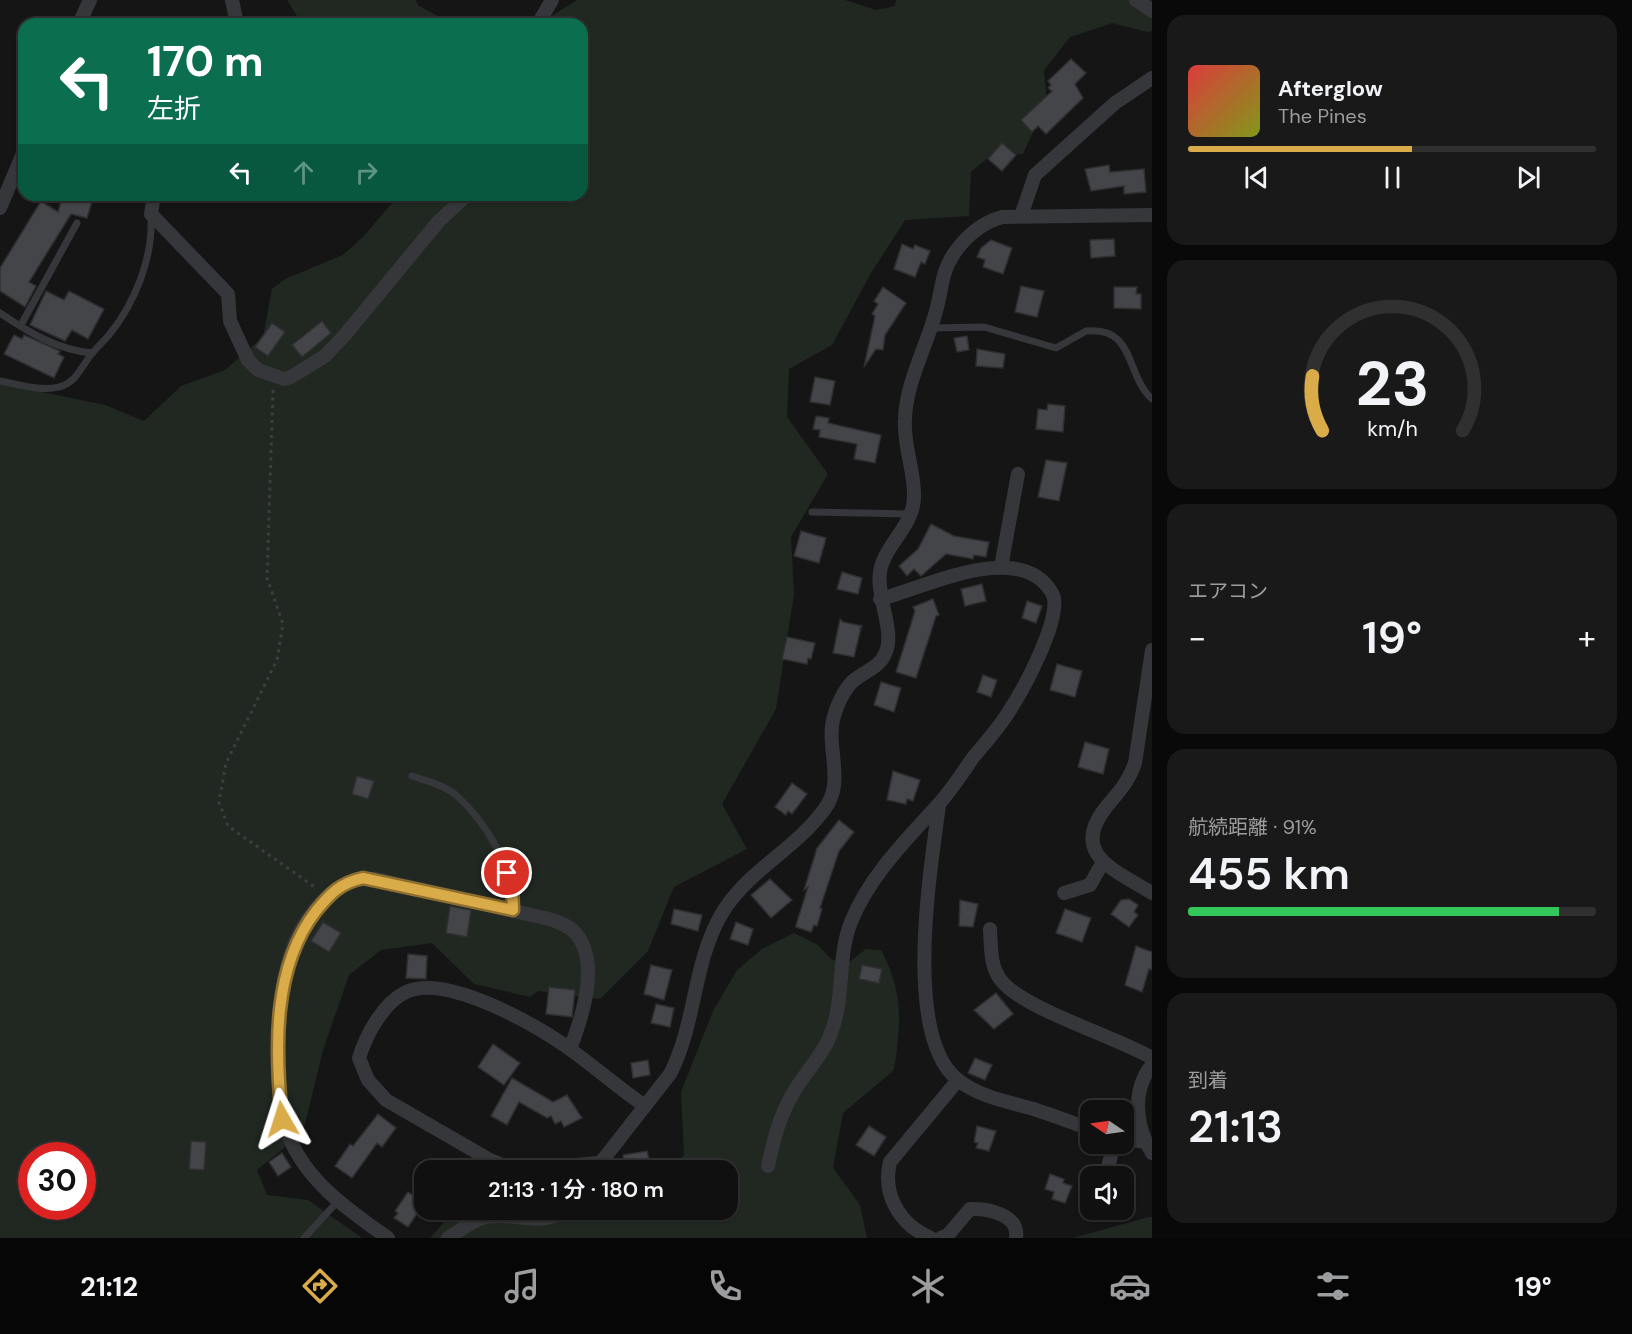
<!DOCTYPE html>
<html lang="ja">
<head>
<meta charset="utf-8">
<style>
  :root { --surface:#101010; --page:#191919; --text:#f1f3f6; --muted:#9c9d9f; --line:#303030; --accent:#daab49 }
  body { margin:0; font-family:"DM Sans","Noto Sans JP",sans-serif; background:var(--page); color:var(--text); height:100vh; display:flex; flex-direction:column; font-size:22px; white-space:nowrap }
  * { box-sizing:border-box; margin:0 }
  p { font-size:20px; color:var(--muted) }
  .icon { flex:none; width:33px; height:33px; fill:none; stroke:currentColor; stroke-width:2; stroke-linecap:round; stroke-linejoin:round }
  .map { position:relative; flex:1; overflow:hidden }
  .sheet { display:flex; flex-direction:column; gap:15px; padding:15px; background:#090909; width:480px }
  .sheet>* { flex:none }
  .hud { position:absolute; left:18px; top:18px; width:570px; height:183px; border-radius:18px; box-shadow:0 2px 4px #0004,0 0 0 2px var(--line); background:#0b6e4f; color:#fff; overflow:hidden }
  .needle { width:39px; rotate:283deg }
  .fabs { position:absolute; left:1080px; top:1100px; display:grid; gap:12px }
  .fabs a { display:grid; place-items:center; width:54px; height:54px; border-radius:12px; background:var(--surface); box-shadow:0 2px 4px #0004,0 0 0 2px var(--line); font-size:30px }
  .speed { position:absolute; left:18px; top:1142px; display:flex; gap:12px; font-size:30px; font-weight:700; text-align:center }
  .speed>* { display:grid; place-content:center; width:78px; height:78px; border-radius:50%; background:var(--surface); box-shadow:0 2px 4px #0004,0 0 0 2px var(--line); line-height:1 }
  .speed .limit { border:9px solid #d22; background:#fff; color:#111 }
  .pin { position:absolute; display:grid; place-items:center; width:51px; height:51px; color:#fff; margin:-26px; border:3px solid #fff; border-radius:50%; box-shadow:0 2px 6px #0007 }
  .me { position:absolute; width:66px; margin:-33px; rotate:354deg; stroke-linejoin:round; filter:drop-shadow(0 0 4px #0008) }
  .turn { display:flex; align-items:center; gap:21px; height:126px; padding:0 30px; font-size:27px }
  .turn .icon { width:78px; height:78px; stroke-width:2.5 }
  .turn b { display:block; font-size:42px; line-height:51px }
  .lanes { display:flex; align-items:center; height:57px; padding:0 30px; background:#0003; justify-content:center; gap:30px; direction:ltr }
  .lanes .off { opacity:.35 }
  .big { font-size:45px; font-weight:600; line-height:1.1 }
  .sheet .widget { flex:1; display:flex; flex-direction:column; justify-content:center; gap:9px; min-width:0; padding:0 21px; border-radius:18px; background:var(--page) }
  .sheet .dial { align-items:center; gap:0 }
  .dial svg { height:156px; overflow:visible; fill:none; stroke:var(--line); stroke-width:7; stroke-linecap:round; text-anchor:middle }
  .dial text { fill:var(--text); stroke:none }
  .song { display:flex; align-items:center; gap:18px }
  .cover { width:72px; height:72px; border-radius:9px; background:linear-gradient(135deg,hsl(0 70% 55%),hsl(70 70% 35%)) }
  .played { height:6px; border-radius:3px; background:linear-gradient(90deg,var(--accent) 55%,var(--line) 55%) }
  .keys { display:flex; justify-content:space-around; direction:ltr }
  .heat { display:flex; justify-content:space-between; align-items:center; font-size:33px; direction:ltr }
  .charge { height:9px; border-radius:4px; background:linear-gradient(90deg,#34c759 91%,var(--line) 0) }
  .trip { position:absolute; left:414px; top:1160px; width:324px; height:60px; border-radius:18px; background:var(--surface); box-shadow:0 2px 4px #0004,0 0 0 2px var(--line); font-weight:600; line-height:60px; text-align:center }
  .tabs { display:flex; height:96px; justify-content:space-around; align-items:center; background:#060606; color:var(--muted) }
  .tabs .icon { width:42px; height:42px }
  .tabs .current { color:var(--accent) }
  .tabs b { font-size:27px; color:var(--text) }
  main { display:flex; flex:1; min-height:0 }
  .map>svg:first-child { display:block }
</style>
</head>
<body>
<main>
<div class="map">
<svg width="1152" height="1238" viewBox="0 0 1152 1238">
  <rect width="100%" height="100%" fill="#151516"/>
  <g fill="#212822" fill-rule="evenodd">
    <path d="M287,0h128l4,6 34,18h-151z"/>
    <path d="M577,0h268l31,10 19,-4 1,-6h256v31l-5,1 -35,-9 -42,14 -26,33 3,31 -24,53 -32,1 -20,17 -2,44 -64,4 -34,53 -39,72 -43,24 -2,48 41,57 -37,63 3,57 -18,115 -54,95 25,45 -73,38 -26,64 -48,48 -62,-8 -8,6 -56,-13 -42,-41 -51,7 -32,25 -26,75 -20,82 -46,38 10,25 41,5 54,38h-362v-858l27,9 78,16 39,16 37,-35 44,-16 38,-33 9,-48 13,-10 58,-24 20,-18 36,-42h183v-171h-43zM32,1155h50v51h-50z"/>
    <path d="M794,933l24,12 14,15 16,3 18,-14 15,1c23,43 20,73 13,120l-51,43 -10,55 27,37 7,33h-437l21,-24 12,-5h265v-39h-56l12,-15 -3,-63 32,-81 24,-41 25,-21z"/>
    <path d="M1149,1217h3v21h-79z"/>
  </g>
  <g fill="#444548" stroke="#2f2f32" stroke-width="1.5">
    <path d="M1071,59l15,14 -11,11 8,14 -37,36 -8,-8 -6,6 -11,-12 31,-29 -4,-3 3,-3 -3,-4z"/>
    <path d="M1002,143l14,12 -14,16 -14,-12z"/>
    <path d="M1109,165l1,7 34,-3 2,23 -22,2v-8l-33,5 -6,-22z"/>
    <path d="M63,195h31l-7,23 -16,-4 -42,68 7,4 -11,21 -25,-16v-23l41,-67 17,11z"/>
    <path d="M1114,239l1,17 -24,2 -1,-18z"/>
    <path d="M991,240l21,8 -9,26 -20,-7 2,-7 -8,-3 4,-9z"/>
    <path d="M902,244l11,5 2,-4 15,6 -5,13 -4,-2 -6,15 -21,-8z"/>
    <path d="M1021,286l23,5 -7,26 -22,-5z"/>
    <path d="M883,287l23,16 -21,32 -2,15 -7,-1 -12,18 11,-51 -3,-2 6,-10 -4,-3z"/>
    <path d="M1114,287h23l-1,7h5v15l-27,-1z"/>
    <path d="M46,291l18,9 5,-9 35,18 -16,30 -16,-9 -7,11 -35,-16z"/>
    <path d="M322,321l9,12 -29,24 -10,-12z"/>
    <path d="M272,323l13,9 -17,24 -13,-9z"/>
    <path d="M14,335l8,4 2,-4 36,16 -2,3 6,3 -10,21 -50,-24z"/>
    <path d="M967,336l2,14 -12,2 -3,-14z"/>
    <path d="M977,349l28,5 -2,14 -27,-2z"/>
    <path d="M815,377l20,4 -5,24 -20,-3z"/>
    <path d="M1048,404l17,2 -2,26 -27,-3 2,-20 9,1z"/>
    <path d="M816,416l13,2 -1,5 53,12 -6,28 -21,-4 3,-15 -38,-7 1,-7 -7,-1z"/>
    <path d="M1046,460l21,3 -8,38 -21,-4z"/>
    <path d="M931,524l23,12 35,6 -3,15 -12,-2 -1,4 -27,-5 -25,22 -7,-7 -7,7 -8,-10 19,-17z"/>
    <path d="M801,531l25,7 -7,25 -25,-7z"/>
    <path d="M842,572l20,6 -4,16 -21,-5z"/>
    <path d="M982,584l4,17 -21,5 -4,-17z"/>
    <path d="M933,599l6,16 -3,1 -20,62 -20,-6 19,-61 -2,-4z"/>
    <path d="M1027,601l15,5 -6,17 -14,-5z"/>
    <path d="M840,619l3,3 19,4 -3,3 2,-1 -7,29 -21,-4z"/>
    <path d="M787,637l28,6 -4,16 -3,-1 -1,6 -25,-5z"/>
    <path d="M1057,664l25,7 -7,26 -25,-7z"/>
    <path d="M983,675l14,5 -6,17 -14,-5z"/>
    <path d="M881,682l20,6 -7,24 -20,-7z"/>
    <path d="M1085,742l24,7 -6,25 -25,-7z"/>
    <path d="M893,771l27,9 -7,21 -6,-2 -1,5 -19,-4z"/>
    <path d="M357,776l17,5 -6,18 -16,-5z"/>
    <path d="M792,783l15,11 -15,20 -4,-3 -2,4 -11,-8z"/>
    <path d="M839,820l15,12 -15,19 -19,57 2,1 -5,17 -3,-1 -3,7 -15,-5v-2l12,-38 -4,3 13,-42z"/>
    <path d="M770,879l22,21 -21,18 -20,-23z"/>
    <path d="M1129,899l9,6 -4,7 4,3 -9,12 -18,-13 10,-14z"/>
    <path d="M960,900l18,4 -5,23 -14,-1z"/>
    <path d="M450,906l21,4 -4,27 -21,-4z"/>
    <path d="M674,909l28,6 -4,16 -27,-7z"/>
    <path d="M1065,909l26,9 -9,24 -26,-9z"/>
    <path d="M323,922l18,11 -12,19 -18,-11z"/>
    <path d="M736,922l17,7 -5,16 -18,-6z"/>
    <path d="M1136,946l16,6v18l-3,-1 -7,23 -17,-7z"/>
    <path d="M408,954l19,2 -1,23 -20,-1z"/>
    <path d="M651,965l21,5 -8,30 -20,-6z"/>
    <path d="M862,965l20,4 -3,14 -20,-4z"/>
    <path d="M549,987l26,3 -3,27 -26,-3z"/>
    <path d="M996,993l17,21 -19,15 -20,-19z"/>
    <path d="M656,1004l18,4 -4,19 -19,-4z"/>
    <path d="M493,1044l27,19 -16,22 -26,-18z"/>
    <path d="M975,1058l17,7 -7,15 -17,-7z"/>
    <path d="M648,1060l2,15 -17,3 -2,-15z"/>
    <path d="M512,1078l41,24 14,-7 15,23 -18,9 -3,-6 -6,3 -4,-8 -4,2 -28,-16 -12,23 -16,-9z"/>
    <path d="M378,1114l18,14 -14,19 -5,-4 -25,35 -17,-12 15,-22 3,2z"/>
    <path d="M869,1126l17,11 -12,19 -18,-11z"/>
    <path d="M977,1126l19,5 -7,20 -13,-3 2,-5 -4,-1z"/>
    <path d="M191,1141l15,1 -2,28 -15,-1z"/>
    <path d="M647,1151l4,16 -25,3 -3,-15z"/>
    <path d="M282,1153l9,14 -13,9 -9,-14z"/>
    <path d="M1050,1174l14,5 -1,4 9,3 -7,17 -13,-4 2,-7 -9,-3z"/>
    <path d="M408,1192l16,11 -16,24 -14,-9 4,-5 -3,-2z"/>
  </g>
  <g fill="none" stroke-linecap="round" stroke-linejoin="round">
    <path stroke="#3c3e41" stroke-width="3" stroke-dasharray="3 4.5" stroke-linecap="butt" d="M273,390l-6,188 16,46 -6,36 -51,103 -7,39 9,24 88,62"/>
    <g stroke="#36373a" stroke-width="7">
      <path d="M0,313c28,19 58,37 92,40"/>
      <path d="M21,325l56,-102"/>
      <path d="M931,328l53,-1 72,21 30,-17c50,-5 39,44 66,68"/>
      <path d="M0,381c18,3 41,11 59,6 16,-4 22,-19 31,-31 6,-8 13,-14 19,-21 26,-32 44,-77 42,-118"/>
      <path d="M812,512l98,2"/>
      <path d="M412,776c15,5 32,9 44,19 30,27 59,74 57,115"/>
      <path d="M304,1238l34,-37"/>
    </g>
    <g stroke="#36373a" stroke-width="14">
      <path d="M232,0l5,24"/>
      <path d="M1136,0l16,11"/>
      <path d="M79,24l11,-24"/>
      <path d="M538,24l14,-24"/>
      <path d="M154,195l-3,19 77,80 2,27 18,39 10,10 26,9 7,-2 34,-21 19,-20 94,-114 29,-27"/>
      <path d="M0,208l24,-57"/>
      <path d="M1021,216l14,-41 80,-72 37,-25"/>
      <path d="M1001,567l17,-93"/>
      <path d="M1152,650l-17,113c-6,18 -16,29 -28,43 -39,48 8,64 45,87"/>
      <path d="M939,805c-8,62 -37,231 19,275 20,16 47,21 72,28 20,6 40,14 60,21"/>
      <path d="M1064,893l26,-8 13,-23"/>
      <path d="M990,929c1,17 0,36 10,50 20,29 117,58 152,79"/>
      <path d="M1152,1065c-21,26 -16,62 0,88"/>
      <path d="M1124,1138l21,4"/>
      <path d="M599,1163l-58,5 -39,-3 -12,-5 -104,-60 -18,-20 -9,-22c7,-23 24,-55 47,-66 40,-19 133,34 165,58 25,18 48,38 74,56"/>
      <path d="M768,1166c6,-28 12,-52 27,-76 11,-19 29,-36 36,-57 14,-36 6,-76 20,-111 18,-45 54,-81 86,-116 13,-14 24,-31 35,-47 12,-15 26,-30 36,-46 14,-21 57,-99 44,-120 -32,-55 -127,-5 -172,6"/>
      <path d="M595,1170l75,-96c26,-50 23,-111 51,-159 25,-44 76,-66 105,-108 19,-27 -1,-62 8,-91 3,-11 10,-26 18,-34 11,-10 27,-14 33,-28 11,-22 -9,-56 -5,-82 4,-27 34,-46 34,-75 1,-26 -11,-51 -9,-78 1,-37 22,-73 31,-108 6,-20 5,-38 17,-56 12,-18 28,-32 49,-38l150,-2"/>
      <path d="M1106,1176l8,-33"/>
      <path d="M388,1238c-40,-28 -81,-56 -100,-103 -16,-41 -11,-129 0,-172 10,-39 43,-88 88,-84l177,41c9,4 19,7 24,15 23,29 5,83 -7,114"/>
      <path d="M448,1238c12,-7 24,-18 38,-21 30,-6 52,12 83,-8"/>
      <path d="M931,1238c-31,-13 -49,-43 -41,-76l68,-82"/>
      <path d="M941,1238l7,-3 22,-26c18,-1 50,6 46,29"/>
    </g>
  </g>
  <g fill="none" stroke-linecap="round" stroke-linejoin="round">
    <g stroke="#8e6f2f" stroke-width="15">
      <path id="route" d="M282,1119c-7,-69 -10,-151 34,-208 14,-17 24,-28 47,-33l150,32 -1,-25 -5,-12"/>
    </g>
    <use href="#route" stroke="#daab49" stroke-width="10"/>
  </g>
</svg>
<div class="fabs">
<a><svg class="needle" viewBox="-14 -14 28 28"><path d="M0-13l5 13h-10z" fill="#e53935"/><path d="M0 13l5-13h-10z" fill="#9c9d9f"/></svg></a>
<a><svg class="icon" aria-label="sound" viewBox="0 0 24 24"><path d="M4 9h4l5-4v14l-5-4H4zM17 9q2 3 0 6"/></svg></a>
</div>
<div class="speed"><div class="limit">30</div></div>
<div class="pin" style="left:507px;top:873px;background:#d93025"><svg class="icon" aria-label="arrive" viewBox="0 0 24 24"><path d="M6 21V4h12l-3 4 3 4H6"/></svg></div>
<svg class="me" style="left:282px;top:1119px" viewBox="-20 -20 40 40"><path d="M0-17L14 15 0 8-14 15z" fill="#daab49" stroke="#fff" stroke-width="4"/></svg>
<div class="trip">21:13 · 1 分 · 180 m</div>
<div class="hud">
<div class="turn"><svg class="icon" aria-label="left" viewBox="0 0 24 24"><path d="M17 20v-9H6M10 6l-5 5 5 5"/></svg><div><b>170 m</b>左折</div></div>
<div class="lanes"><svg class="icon" aria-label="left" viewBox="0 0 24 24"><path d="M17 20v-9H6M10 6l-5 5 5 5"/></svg><svg class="icon off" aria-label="ahead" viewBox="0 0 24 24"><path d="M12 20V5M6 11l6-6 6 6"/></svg><svg class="icon off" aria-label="right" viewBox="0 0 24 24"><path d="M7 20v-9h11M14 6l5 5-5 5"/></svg></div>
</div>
</div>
<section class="sheet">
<div class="widget">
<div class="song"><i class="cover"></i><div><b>Afterglow</b><p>The Pines</p></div></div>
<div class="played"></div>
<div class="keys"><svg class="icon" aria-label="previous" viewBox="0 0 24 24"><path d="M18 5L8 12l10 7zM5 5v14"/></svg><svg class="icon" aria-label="pause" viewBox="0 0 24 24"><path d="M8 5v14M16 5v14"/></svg><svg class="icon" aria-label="next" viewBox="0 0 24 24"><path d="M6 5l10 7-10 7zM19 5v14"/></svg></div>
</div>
<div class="widget dial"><svg viewBox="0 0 100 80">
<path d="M14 69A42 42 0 1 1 86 69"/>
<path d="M14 69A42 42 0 0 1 9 41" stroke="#daab49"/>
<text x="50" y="56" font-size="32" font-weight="700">23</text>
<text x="50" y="72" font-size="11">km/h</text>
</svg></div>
<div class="widget"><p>エアコン</p>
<div class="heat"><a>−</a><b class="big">19°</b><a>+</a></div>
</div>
<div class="widget"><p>航続距離 · 91%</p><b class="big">455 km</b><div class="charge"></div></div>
<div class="widget"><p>到着</p><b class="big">21:13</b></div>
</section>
</main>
<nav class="tabs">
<b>21:12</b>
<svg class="icon current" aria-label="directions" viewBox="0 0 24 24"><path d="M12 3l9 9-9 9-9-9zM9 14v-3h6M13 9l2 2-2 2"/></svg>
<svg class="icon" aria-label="music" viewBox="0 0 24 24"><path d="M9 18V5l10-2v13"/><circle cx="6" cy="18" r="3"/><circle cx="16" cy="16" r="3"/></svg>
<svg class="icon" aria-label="phone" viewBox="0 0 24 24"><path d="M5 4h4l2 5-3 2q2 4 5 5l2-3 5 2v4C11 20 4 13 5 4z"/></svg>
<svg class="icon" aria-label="climate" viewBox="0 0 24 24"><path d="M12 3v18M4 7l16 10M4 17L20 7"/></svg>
<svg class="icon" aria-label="car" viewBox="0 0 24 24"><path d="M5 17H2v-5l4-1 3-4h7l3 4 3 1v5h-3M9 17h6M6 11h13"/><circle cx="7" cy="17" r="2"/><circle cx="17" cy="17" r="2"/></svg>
<svg class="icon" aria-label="filters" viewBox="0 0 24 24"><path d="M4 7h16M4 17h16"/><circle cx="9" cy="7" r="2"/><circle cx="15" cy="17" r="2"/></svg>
<b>19°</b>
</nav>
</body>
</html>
